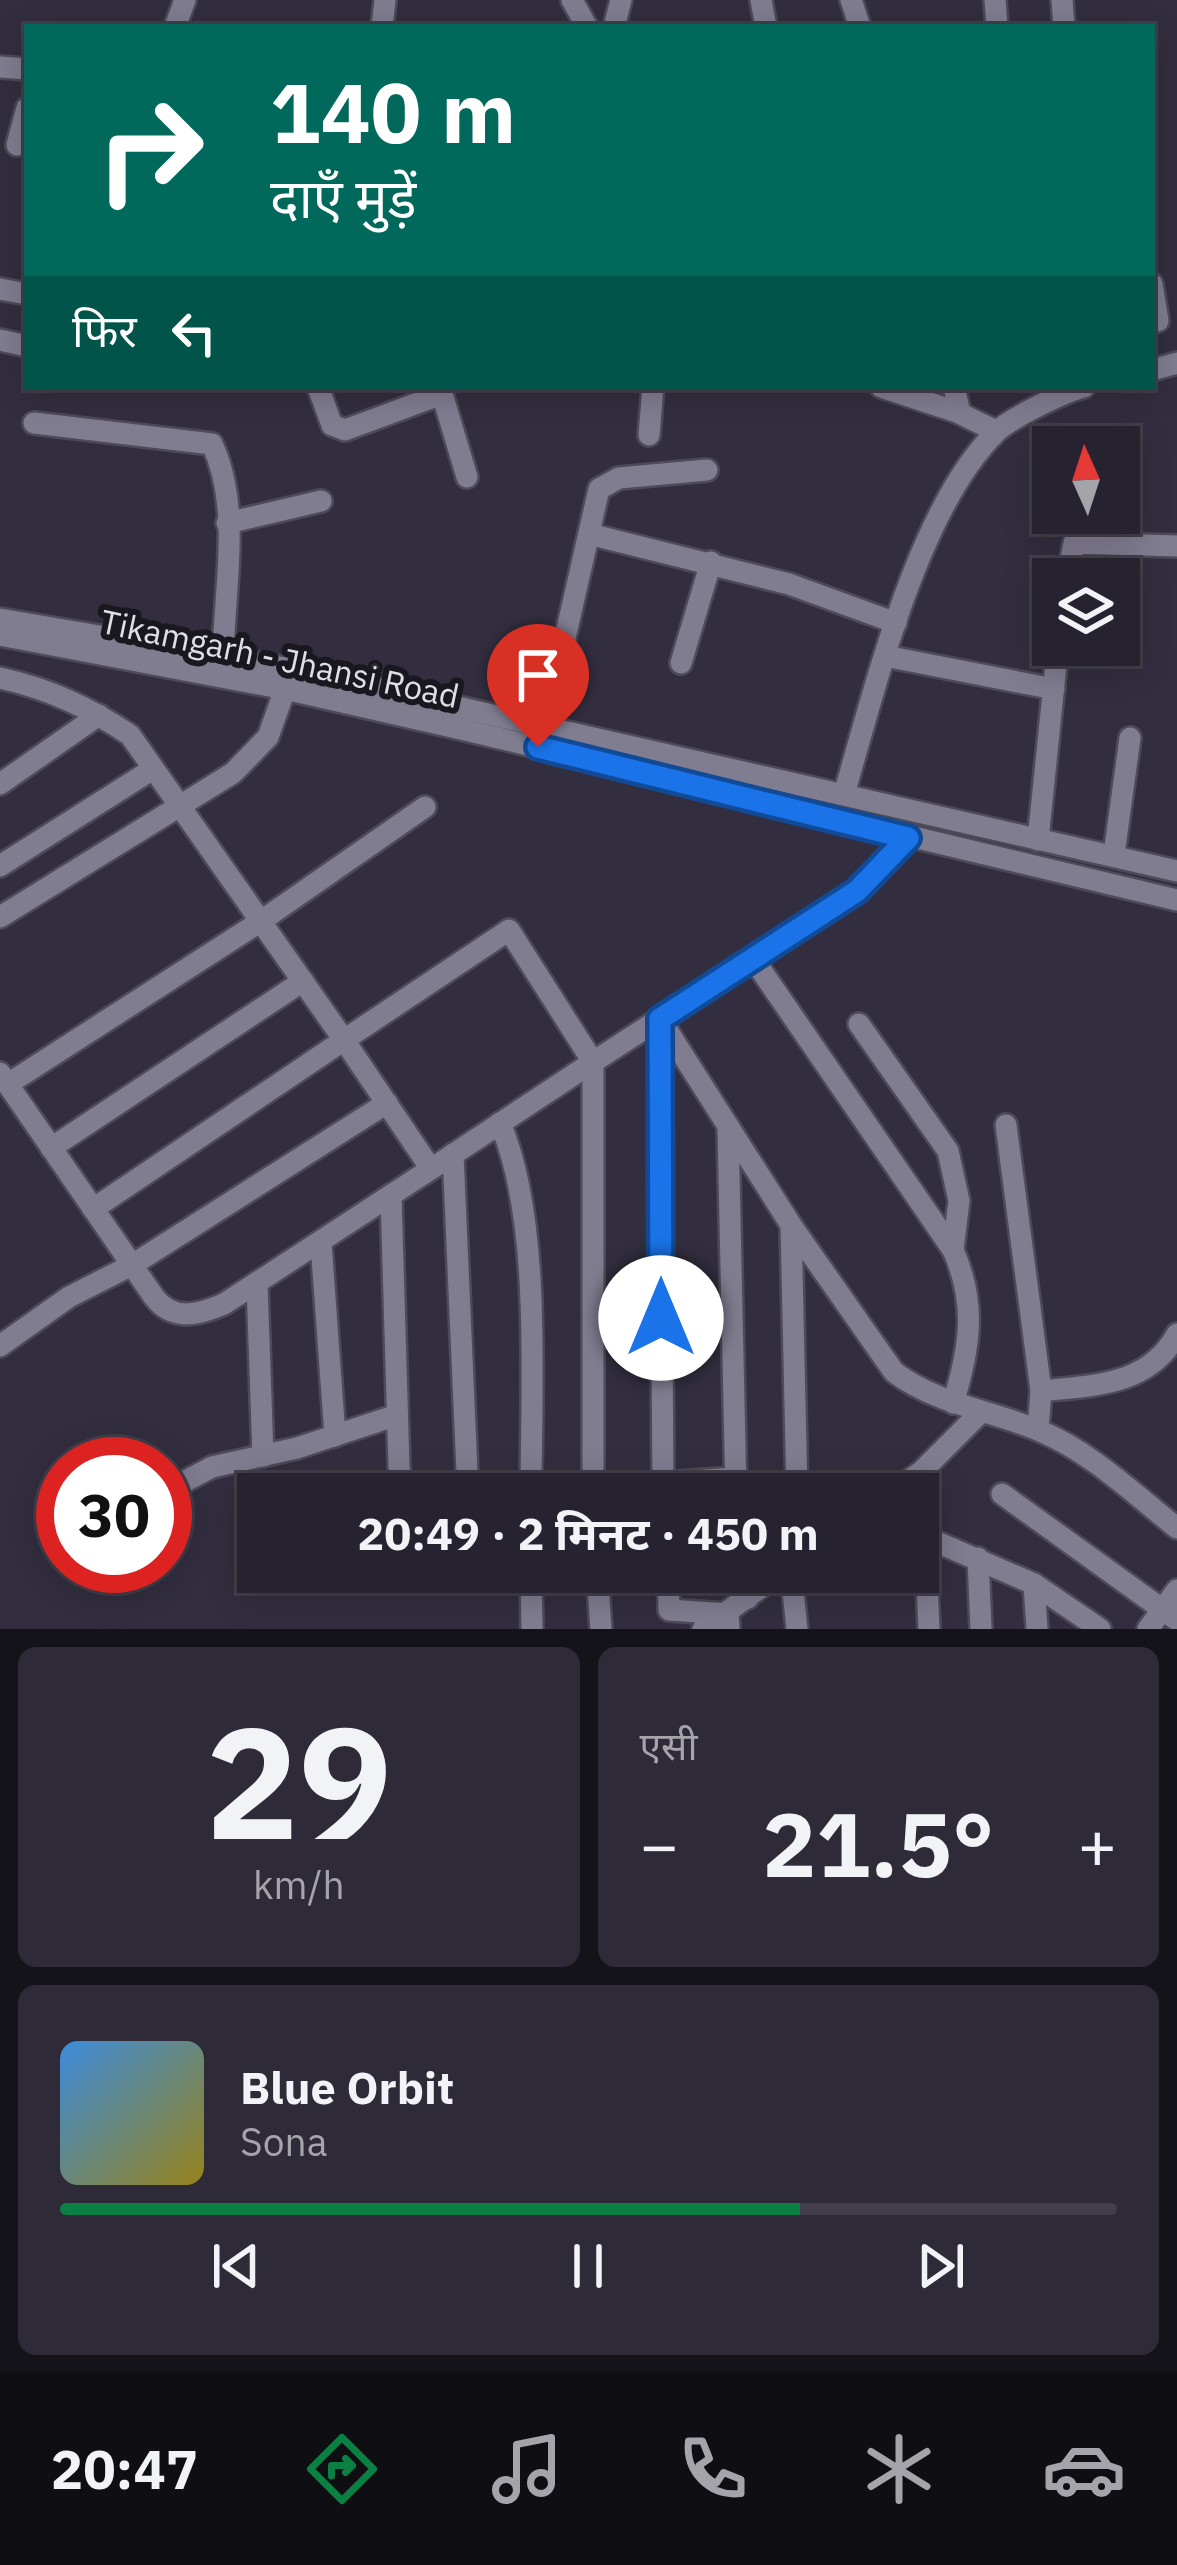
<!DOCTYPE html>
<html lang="hi">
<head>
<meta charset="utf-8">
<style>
  :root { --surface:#26222f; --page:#2e2a37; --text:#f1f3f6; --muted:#a4a4aa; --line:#423f4b; --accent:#0b8043 }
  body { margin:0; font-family:"IBM Plex Sans","Noto Sans Devanagari",sans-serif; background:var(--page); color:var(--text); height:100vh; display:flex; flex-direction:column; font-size:45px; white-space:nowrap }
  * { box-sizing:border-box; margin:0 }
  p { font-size:39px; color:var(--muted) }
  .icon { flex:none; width:66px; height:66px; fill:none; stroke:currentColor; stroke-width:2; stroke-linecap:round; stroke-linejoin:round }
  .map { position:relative; height:1629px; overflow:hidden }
  .sheet { display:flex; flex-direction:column; gap:18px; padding:18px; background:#15131a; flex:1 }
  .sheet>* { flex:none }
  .hud { position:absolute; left:24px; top:24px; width:1131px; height:366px; border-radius:0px; box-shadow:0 6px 30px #0003,0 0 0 3px var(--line); background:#00695c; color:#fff; overflow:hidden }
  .needle { width:78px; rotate:357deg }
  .buttons { position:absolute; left:1032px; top:426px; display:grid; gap:24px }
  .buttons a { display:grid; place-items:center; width:108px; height:108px; border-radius:0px; background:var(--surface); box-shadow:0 6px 30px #0003,0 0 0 3px var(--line); font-size:60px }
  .speed { position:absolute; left:36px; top:1437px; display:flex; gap:24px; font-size:60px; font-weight:700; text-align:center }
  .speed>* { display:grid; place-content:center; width:156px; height:156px; border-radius:50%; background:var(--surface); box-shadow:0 6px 30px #0003,0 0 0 3px var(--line); line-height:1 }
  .speed .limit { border:18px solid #d22; background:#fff; color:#111 }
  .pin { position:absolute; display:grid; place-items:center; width:102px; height:102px; color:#fff; margin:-123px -51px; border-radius:50% 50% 50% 0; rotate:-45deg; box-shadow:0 0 12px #0007 }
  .pin .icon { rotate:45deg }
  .me { position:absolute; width:132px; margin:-66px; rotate:0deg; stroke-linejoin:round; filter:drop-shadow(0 0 9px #0008) }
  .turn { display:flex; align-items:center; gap:42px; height:252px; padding:0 48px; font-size:54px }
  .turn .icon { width:156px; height:156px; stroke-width:2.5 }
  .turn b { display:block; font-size:84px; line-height:102px }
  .then { display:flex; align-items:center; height:114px; padding:0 48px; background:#0003; gap:24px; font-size:45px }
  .big { font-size:90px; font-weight:700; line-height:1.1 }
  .sheet .tile { flex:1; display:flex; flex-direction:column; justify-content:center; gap:18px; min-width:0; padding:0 42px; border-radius:18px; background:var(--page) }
  .sheet .dial { align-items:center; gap:0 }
  .dial b { font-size:156px; line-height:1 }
  .song { display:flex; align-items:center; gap:36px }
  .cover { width:144px; height:144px; border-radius:18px; background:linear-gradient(135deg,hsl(210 70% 55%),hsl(50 70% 35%)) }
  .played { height:12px; border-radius:6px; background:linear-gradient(90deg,var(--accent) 70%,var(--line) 70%) }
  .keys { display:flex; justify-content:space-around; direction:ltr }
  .heat { display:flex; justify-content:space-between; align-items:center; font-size:66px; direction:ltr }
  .sheet .tiles { flex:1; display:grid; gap:18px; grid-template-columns:1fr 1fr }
  .tile:last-child { grid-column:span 2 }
  .trip { position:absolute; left:237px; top:1473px; width:702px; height:120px; border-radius:0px; background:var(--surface); box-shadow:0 6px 30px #0003,0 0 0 3px var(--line); font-weight:700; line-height:120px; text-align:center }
  .dock { display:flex; height:192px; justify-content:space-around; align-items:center; background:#0f0e13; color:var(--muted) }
  .dock .icon { width:84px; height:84px }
  .dock .selected { color:var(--accent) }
  .dock b { font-size:54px; color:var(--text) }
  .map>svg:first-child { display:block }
</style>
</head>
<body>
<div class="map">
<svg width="1177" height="1629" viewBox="0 0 1177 1629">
  <rect width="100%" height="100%" fill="#322e3f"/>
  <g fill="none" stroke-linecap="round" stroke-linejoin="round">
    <g stroke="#4d4a59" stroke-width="26">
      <g id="minor">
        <path d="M572,0l15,27"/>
        <path d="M761,0l5,27"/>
        <path d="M851,0l9,27"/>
        <path d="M995,0l2,27"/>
        <path d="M1062,0l2,27"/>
        <path d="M175,27l10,-27"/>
        <path d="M382,27l3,-27"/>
        <path d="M614,27l7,-27"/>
        <path d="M0,67l27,2"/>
        <path d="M17,145l10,-37"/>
        <path d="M1152,284l6,37"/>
        <path d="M0,289l27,5"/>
        <path d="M0,340l27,6"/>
        <path d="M1152,370l25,-7"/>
        <path d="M318,387l14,38 13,5 97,-36"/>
        <path d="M440,387l27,90"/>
        <path d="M881,387l76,25 39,19"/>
        <path d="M954,387l6,26"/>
        <path d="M34,423l178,21c30,64 12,146 11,213"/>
        <path d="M649,435l4,-48"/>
        <path d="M227,523l94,-22"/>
        <path d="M589,534l200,50 107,39"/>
        <path d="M1067,579l7,-36 103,3"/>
        <path d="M0,619l291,50 886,202"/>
        <path d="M0,635l285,54 176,40 716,171"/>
        <path d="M885,656l169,33"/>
        <path d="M681,663l30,-101"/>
        <path d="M0,678c49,11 88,29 130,57l214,305 -251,169"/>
        <path d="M544,730l55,-241 20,-11 88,-8"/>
        <path d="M0,784l99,-69"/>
        <path d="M844,794c31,-105 73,-283 151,-361 14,-14 68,-41 89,-46"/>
        <path d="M1038,840l20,-195"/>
        <path d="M1114,854l16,-116"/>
        <path d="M0,866l153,-97"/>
        <path d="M0,917l233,-144 35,-36 20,-56"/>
        <path d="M752,957l201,293c24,54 17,98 0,153"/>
        <path d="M660,1019l131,206 103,147c44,33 97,38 146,59 51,21 94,63 137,97"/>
        <path d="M660,1020l3,474"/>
        <path d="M859,1024l89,127 11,50 -6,49"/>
        <path d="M593,1062l-162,107 -87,-129 165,-110 84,132 264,-171 51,-53"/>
        <path d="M593,1062v432"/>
        <path d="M0,1073l154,224c19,25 44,18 70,7l207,-135"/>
        <path d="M8,1084l253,-163 164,-114"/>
        <path d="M500,1123c42,98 31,264 31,371"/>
        <path d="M1006,1125l35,266 -3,39"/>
        <path d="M728,1129l8,365"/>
        <path d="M51,1148l252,-167"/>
        <path d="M453,1154l15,340"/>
        <path d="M391,1195l8,272 2,13 11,14"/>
        <path d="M791,1225l6,269"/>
        <path d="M321,1243l14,193"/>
        <path d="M257,1284l6,172"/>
        <path d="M0,1346l69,-49 63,-32 255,-162"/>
        <path d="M1041,1391c53,-6 108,-5 136,-57"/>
        <path d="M922,1471l7,158"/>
        <path d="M165,1492l47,-25 85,-19 100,-33"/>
        <path d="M513,1494l221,-16"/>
        <path d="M890,1494l32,-23 58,-58"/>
        <path d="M1002,1494l175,126"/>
        <path d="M925,1537l109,47 66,45"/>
        <path d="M978,1558l3,71"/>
        <path d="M531,1572l1,57"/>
        <path d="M597,1572l4,57"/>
        <path d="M668,1572l1,38 59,4 1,15"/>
        <path d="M745,1572l3,26"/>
        <path d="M791,1572l6,57"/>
        <path d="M1034,1584l3,45"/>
        <path d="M703,1629l79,-57"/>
        <path d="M1148,1629l29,-39"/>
      </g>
    </g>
    <use href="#minor" stroke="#817d91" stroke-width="21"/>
  </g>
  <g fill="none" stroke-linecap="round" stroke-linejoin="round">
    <g stroke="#114b97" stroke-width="30">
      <path id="route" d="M538,747l370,91 -51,53 -197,128 1,299"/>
    </g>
    <use href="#route" stroke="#1a73e8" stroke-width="21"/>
  </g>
  <g text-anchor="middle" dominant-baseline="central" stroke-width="12" stroke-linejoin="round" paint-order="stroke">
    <g font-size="33" fill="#e0dee9" stroke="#19181f">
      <text transform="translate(280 658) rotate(12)">Tikamgarh - Jhansi Road</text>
    </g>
  </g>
</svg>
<div class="buttons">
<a><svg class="needle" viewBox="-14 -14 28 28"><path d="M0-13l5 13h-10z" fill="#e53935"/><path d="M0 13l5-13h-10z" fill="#a4a4aa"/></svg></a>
<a><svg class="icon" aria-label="layers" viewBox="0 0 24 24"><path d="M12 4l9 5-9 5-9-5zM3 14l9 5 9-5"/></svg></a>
</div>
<div class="speed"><div class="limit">30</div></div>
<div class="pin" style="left:538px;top:747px;background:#d93025"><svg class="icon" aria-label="arrive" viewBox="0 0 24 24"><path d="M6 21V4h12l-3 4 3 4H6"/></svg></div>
<svg class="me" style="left:661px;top:1318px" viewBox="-20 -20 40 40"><circle r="19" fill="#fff"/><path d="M0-13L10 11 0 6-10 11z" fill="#1a73e8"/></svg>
<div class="trip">20:49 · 2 मिनट · 450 m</div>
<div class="hud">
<div class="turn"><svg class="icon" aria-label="right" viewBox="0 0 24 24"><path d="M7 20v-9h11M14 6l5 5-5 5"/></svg><div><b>140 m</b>दाएँ मुड़ें</div></div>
<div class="then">फिर<svg class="icon" aria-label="left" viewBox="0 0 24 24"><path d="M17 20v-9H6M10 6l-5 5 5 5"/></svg></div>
</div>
</div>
<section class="sheet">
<div class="tiles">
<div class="tile dial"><b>29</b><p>km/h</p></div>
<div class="tile"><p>एसी</p>
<div class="heat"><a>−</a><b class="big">21.5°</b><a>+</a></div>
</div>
<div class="tile">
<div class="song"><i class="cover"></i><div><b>Blue Orbit</b><p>Sona</p></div></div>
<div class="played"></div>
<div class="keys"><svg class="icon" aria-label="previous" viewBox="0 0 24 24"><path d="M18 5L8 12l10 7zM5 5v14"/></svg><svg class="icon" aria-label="pause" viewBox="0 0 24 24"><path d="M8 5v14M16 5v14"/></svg><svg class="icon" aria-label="next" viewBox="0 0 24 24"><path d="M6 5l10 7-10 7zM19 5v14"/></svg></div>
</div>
</div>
</section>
<nav class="dock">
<b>20:47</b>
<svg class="icon selected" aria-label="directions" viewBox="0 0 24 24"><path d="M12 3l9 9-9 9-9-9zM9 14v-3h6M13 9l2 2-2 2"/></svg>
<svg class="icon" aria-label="music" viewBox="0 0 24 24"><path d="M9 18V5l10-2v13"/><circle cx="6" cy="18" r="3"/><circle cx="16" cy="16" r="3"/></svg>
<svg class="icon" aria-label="phone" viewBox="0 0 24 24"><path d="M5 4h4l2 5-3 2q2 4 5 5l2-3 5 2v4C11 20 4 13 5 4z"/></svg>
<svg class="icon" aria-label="climate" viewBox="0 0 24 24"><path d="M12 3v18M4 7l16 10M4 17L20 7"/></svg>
<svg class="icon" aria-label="car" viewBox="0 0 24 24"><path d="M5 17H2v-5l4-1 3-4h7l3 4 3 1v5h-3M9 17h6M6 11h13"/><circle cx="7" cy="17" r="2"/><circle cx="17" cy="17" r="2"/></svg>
</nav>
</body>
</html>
